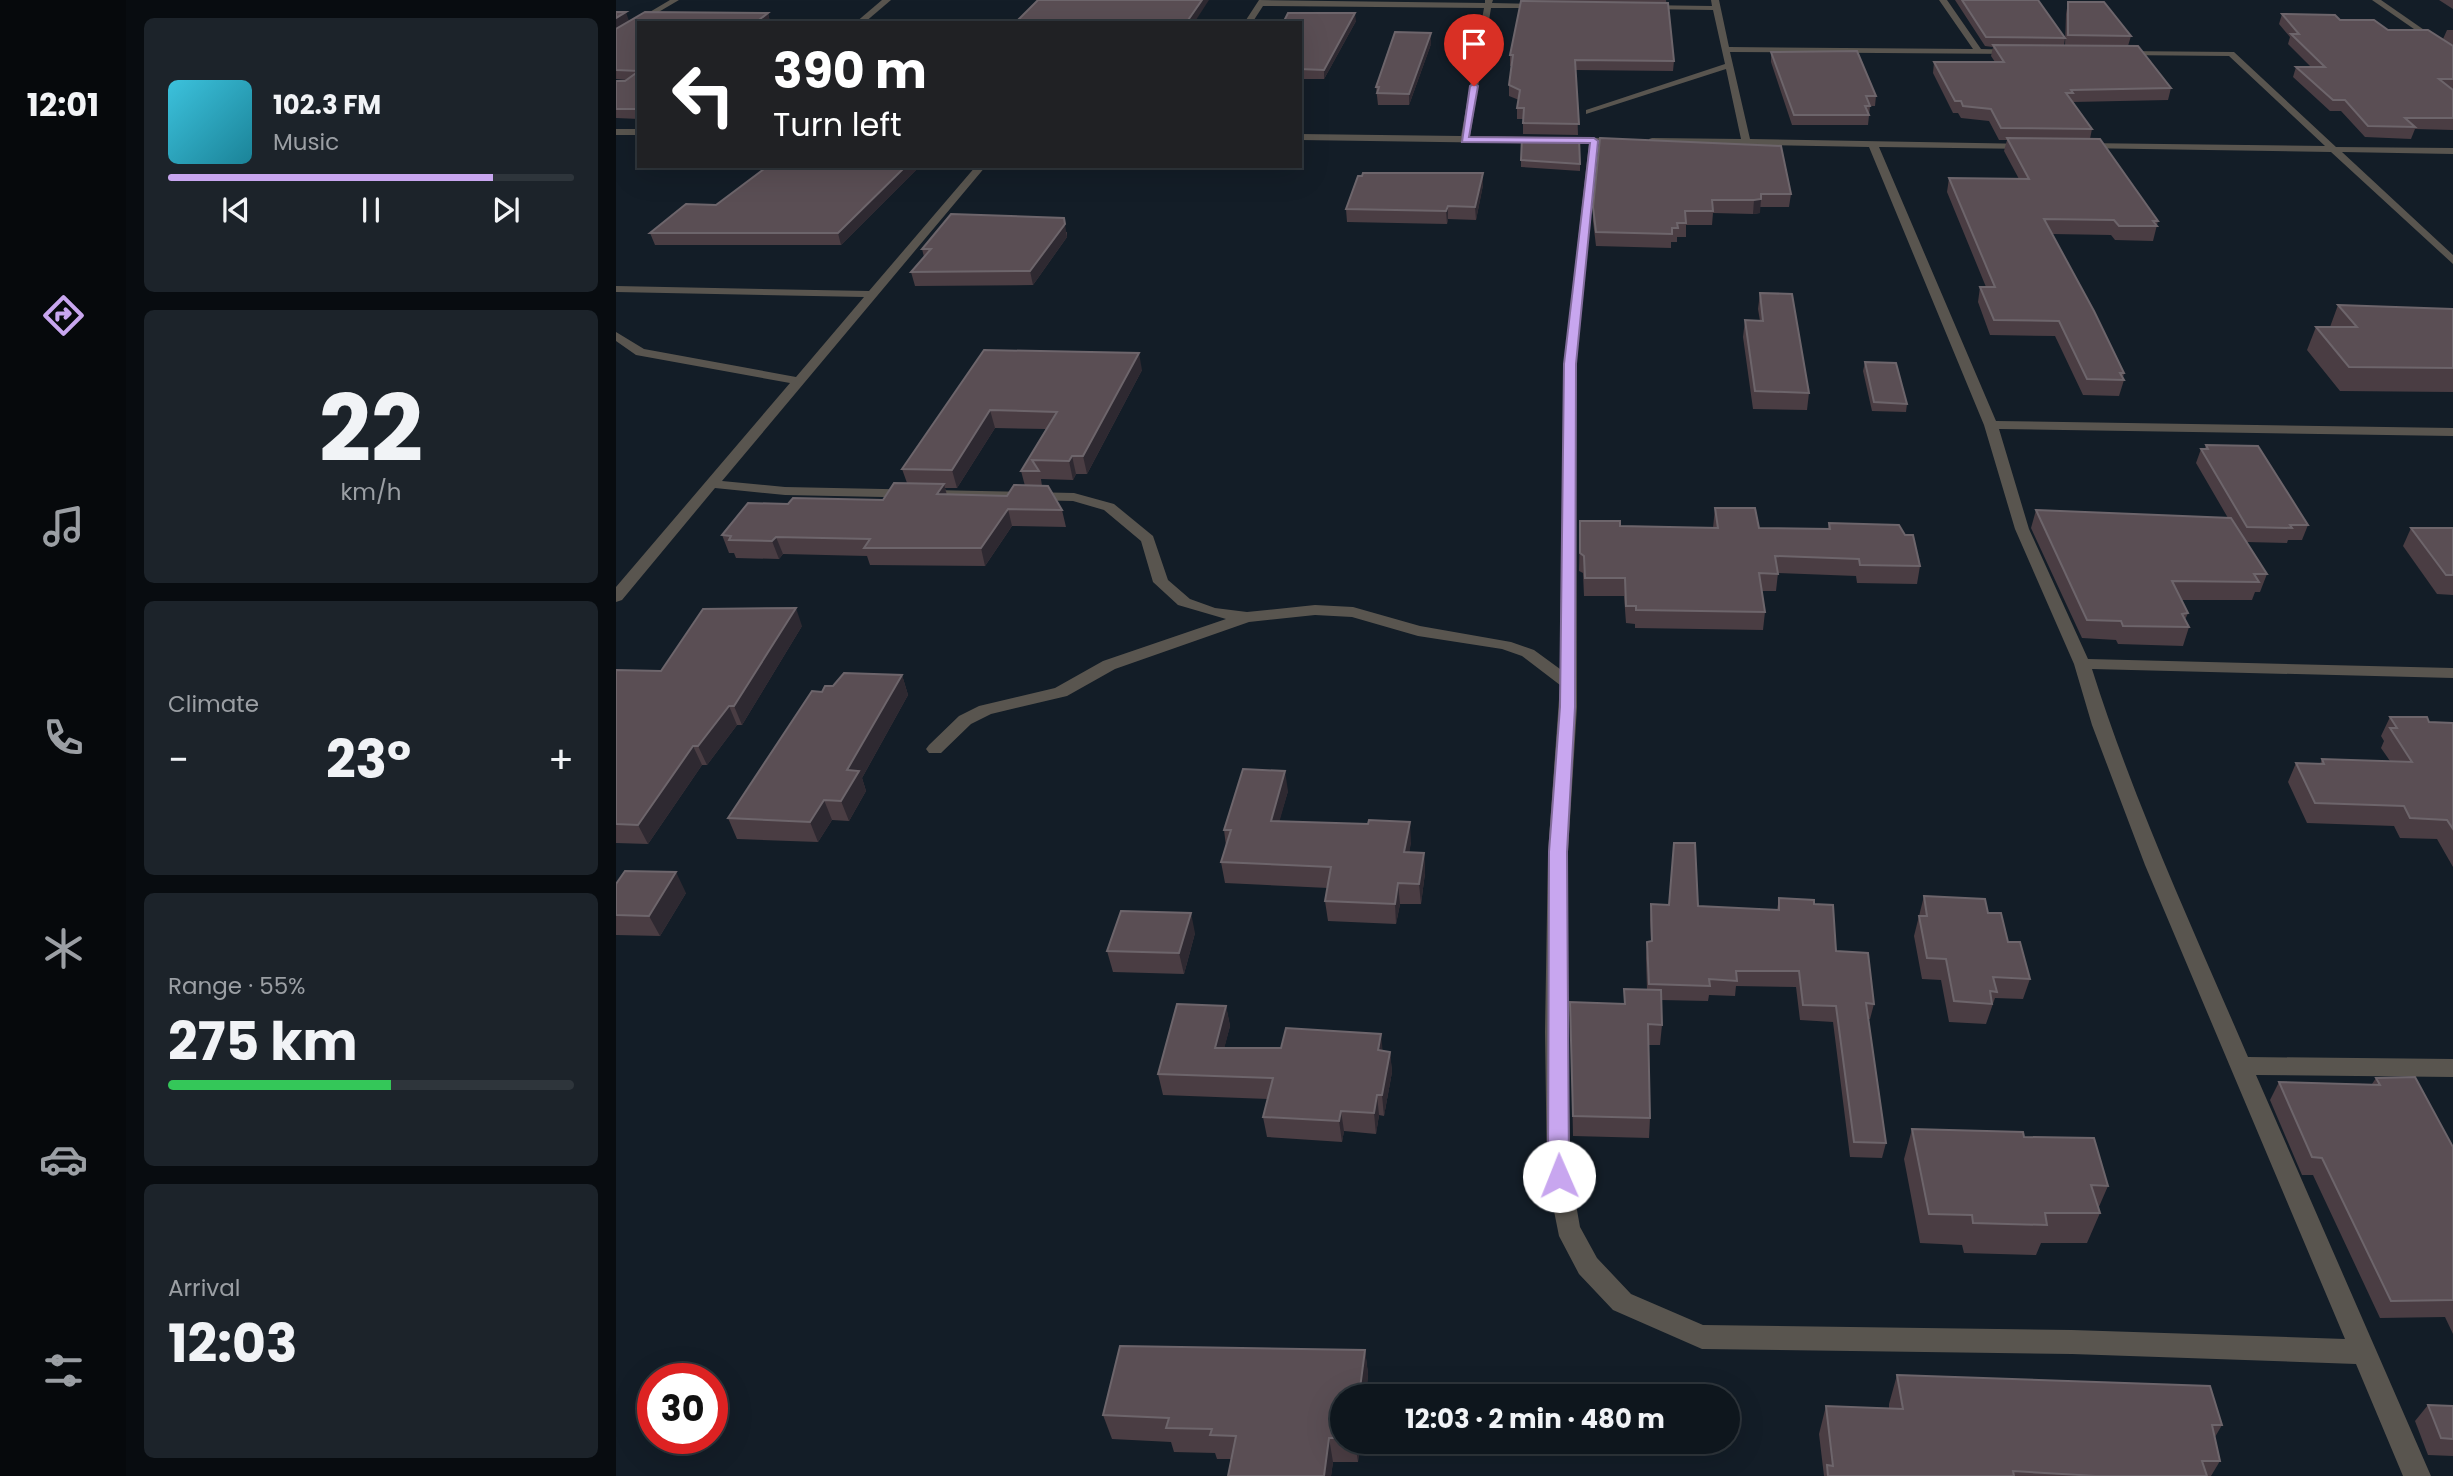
<!DOCTYPE html>
<html lang="en">
<head>
<meta charset="utf-8">
<style>
  :root { --surface:#0e161d; --page:#1c232a; --text:#f1f3f6; --muted:#9b9fa4; --line:#2e353b; --accent:#c8a6ef }
  body { margin:0; font-family:Poppins,sans-serif; background:var(--page); color:var(--text); height:100vh; display:flex; flex-direction:column; font-size:26px; white-space:nowrap }
  * { box-sizing:border-box; margin:0 }
  p { font-size:23px; color:var(--muted) }
  .icon { flex:none; width:38px; height:38px; fill:none; stroke:currentColor; stroke-width:2; stroke-linecap:round; stroke-linejoin:round }
  .map { position:relative; flex:1; overflow:hidden }
  .sheet { display:flex; flex-direction:column; gap:18px; padding:18px; background:#080c10; width:490px }
  .sheet>* { flex:none }
  .guide { position:absolute; left:21px; top:21px; width:665px; height:147px; border-radius:0px; box-shadow:0 7px 28px #0002,0 0 0 2px var(--line); background:#202124; color:#fff; overflow:hidden }
  .speed { position:absolute; left:21px; top:1363px; display:flex; gap:14px; font-size:35px; font-weight:700; text-align:center }
  .speed>* { display:grid; place-content:center; width:91px; height:91px; border-radius:50%; background:var(--surface); box-shadow:0 7px 28px #0002,0 0 0 2px var(--line); line-height:1 }
  .speed .limit { border:10px solid #d22; background:#fff; color:#111 }
  .pin { position:absolute; display:grid; place-items:center; width:60px; height:60px; color:#fff; margin:-72px -30px; border-radius:50% 50% 50% 0; rotate:-45deg; box-shadow:0 0 7px #0007 }
  .pin .icon { rotate:45deg }
  .me { position:absolute; width:77px; margin:-38px; rotate:359deg; stroke-linejoin:round; filter:drop-shadow(0 0 5px #0008) }
  .turn { display:flex; align-items:center; gap:24px; height:147px; padding:0 21px; font-size:32px }
  .turn .icon { width:91px; height:91px; stroke-width:2.5 }
  .turn b { display:block; font-size:49px; line-height:60px }
  .big { font-size:52px; font-weight:700; line-height:1.1 }
  .sheet .card { flex:1; display:flex; flex-direction:column; justify-content:center; gap:10px; min-width:0; padding:0 24px; border-radius:10px; background:var(--page) }
  .sheet .dial { align-items:center; gap:0 }
  .dial b { font-size:91px; line-height:1 }
  .song { display:flex; align-items:center; gap:21px }
  .cover { width:84px; height:84px; border-radius:10px; background:linear-gradient(135deg,hsl(190 70% 55%),hsl(190 70% 35%)) }
  .played { height:7px; border-radius:4px; background:linear-gradient(90deg,var(--accent) 80%,var(--line) 80%) }
  .keys { display:flex; justify-content:space-around; direction:ltr }
  .heat { display:flex; justify-content:space-between; align-items:center; font-size:38px; direction:ltr }
  .charge { height:10px; border-radius:5px; background:linear-gradient(90deg,#34c759 55%,var(--line) 0) }
  .trip { position:absolute; left:714px; top:1384px; width:410px; height:70px; border-radius:35px; background:var(--surface); box-shadow:0 7px 28px #0002,0 0 0 2px var(--line); font-weight:700; line-height:70px; text-align:center }
  main { display:flex; flex:1; min-height:0 }
  .dock { display:flex; flex-direction:column; width:126px; justify-content:space-around; align-items:center; background:#06090c; color:var(--muted) }
  .dock .icon { width:49px; height:49px }
  .dock .active { color:var(--accent) }
  .dock b { font-size:32px; color:var(--text) }
  .map>svg:first-child { display:block }
</style>
</head>
<body>
<main>
<nav class="dock">
<b>12:01</b>
<svg class="icon active" aria-label="directions" viewBox="0 0 24 24"><path d="M12 3l9 9-9 9-9-9zM9 14v-3h6M13 9l2 2-2 2"/></svg>
<svg class="icon" aria-label="music" viewBox="0 0 24 24"><path d="M9 18V5l10-2v13"/><circle cx="6" cy="18" r="3"/><circle cx="16" cy="16" r="3"/></svg>
<svg class="icon" aria-label="phone" viewBox="0 0 24 24"><path d="M5 4h4l2 5-3 2q2 4 5 5l2-3 5 2v4C11 20 4 13 5 4z"/></svg>
<svg class="icon" aria-label="climate" viewBox="0 0 24 24"><path d="M12 3v18M4 7l16 10M4 17L20 7"/></svg>
<svg class="icon" aria-label="car" viewBox="0 0 24 24"><path d="M5 17H2v-5l4-1 3-4h7l3 4 3 1v5h-3M9 17h6M6 11h13"/><circle cx="7" cy="17" r="2"/><circle cx="17" cy="17" r="2"/></svg>
<svg class="icon" aria-label="filters" viewBox="0 0 24 24"><path d="M4 7h16M4 17h16"/><circle cx="9" cy="7" r="2"/><circle cx="15" cy="17" r="2"/></svg>
</nav>
<section class="sheet">
<div class="card">
<div class="song"><i class="cover"></i><div><b>102.3 FM</b><p>Music</p></div></div>
<div class="played"></div>
<div class="keys"><svg class="icon" aria-label="previous" viewBox="0 0 24 24"><path d="M18 5L8 12l10 7zM5 5v14"/></svg><svg class="icon" aria-label="pause" viewBox="0 0 24 24"><path d="M8 5v14M16 5v14"/></svg><svg class="icon" aria-label="next" viewBox="0 0 24 24"><path d="M6 5l10 7-10 7zM19 5v14"/></svg></div>
</div>
<div class="card dial"><b>22</b><p>km/h</p></div>
<div class="card"><p>Climate</p>
<div class="heat"><a>−</a><b class="big">23°</b><a>+</a></div>
</div>
<div class="card"><p>Range · 55%</p><b class="big">275 km</b><div class="charge"></div></div>
<div class="card"><p>Arrival</p><b class="big">12:03</b></div>
</section>
<div class="map">
<svg width="1837" height="1476" viewBox="0 0 1837 1476">
  <rect width="100%" height="100%" fill="#131d27"/>
  <g fill="none" stroke-linecap="round" stroke-linejoin="round">
    <g fill="#59554f" fill-rule="evenodd">
      <path d="M54,0h9l-63,37v-5z"/>
      <path d="M266,0h9l-27,23h-9z"/>
      <path d="M643,0l226,3v-3h8l-1,3 53,1 -3,4h-51l-21,128 136,2 5,3 -13,3 -22,220 1,343 -9,145 -1,180 4,144 9,51 17,31 34,36 72,31 369,5 273,9 -200,-474 -53,-140 -18,-61 -59,-135 -31,-104 -115,-278 -220,-4v-4l3,-1 89,1 -15,-70 -140,45v-4l139,-46 -12,-54 -69,-1 -3,-4 71,1 -1,-6h8l10,47 244,2 -34,-49h8l34,49 38,1 -3,4 -286,-2 20,87 283,5 2,2 -5,3 -151,-2 117,274 457,7v8l-454,-7 30,100 59,130 365,9v10l-361,-9c42,133 101,260 156,388l205,2v18l-197,-2 175,401h-28l-47,-112 -284,-10 -370,-5 -89,-39 -34,-36 -20,-38 -12,-60 -2,-144 3,-180 12,-167 -38,-29 -20,-7 -84,-13 -66,-19 -37,-2 -66,7 -134,47 -48,27 -76,18 -20,10 -30,29h-12l-3,-4 3,-4 30,-29 20,-10 76,-18 48,-27 123,-42 -48,-14 -25,-23 -12,-41 -37,-31 -31,-9 -288,-6 -70,-7 -93,112 -6,2v-15l174,-204 -154,-28 -20,-14v-9l28,17 152,28 68,-80 -248,-5v-6l253,5 107,-125h10l-264,315 63,6 289,6 40,11 39,32 15,44 22,19 25,9 32,4 68,-7 38,2 67,19 91,16 23,8 26,19 4,-305 25,-220 -289,-4v-6l161,2 23,-128 -221,-2 -11,17h-8z"/>
      <path d="M1756,0h9l72,50v6z"/>
      <path d="M1505,51l113,1 102,95 117,1v6l-111,-2 111,103v9l-122,-112 -252,-4 -2,-2 5,-3 243,3 -96,-90 -111,-1z"/>
      <rect x="0" y="129" width="23" height="6"/>
    </g>
  </g>
  <g fill="#4a3d43" fill-rule="evenodd">
    <path d="M907,0h143l8,61 -1,10 -97,-1 2,65 -55,-1v-15h-6v-11l2,-8 -10,-4v-11l2,-19h-1v-11z"/>
    <path d="M1339,0h83l27,38 -1,8h1l1,-32 2,-12 63,34 -3,10 43,42 -3,12 -95,2 19,27 -2,10 68,82 -5,20 -38,-1 -4,-5 -59,-1 72,139 -1,5 1,2 -5,16 -36,-1 -28,-59 -65,-1 -12,-33 2,-15h6l-39,-95 2,-14 70,1 -15,-28 3,-11h-8l-10,-19 -28,-3 -3,-5h-5l-20,-40 1,-11h61l-4,-6 2,-9 -8,-1z"/>
    <path d="M1823,0h14v9z"/>
    <path d="M0,12l13,9 139,-8 2,9 -131,1v96l-23,-1v-37h9l1,-1 -10,-1z"/>
    <path d="M1666,14l58,6 48,10 55,9 4,-9h6v100l-38,-1 -4,10 -46,-2 -24,-26h-11l-37,-34 3,-10h15l-23,-23 2,-7 -11,-13z"/>
    <path d="M740,21l-32,58h-24v-56z"/>
    <path d="M815,44l-22,61h-31l-2,-18z"/>
    <path d="M1155,52l105,44 -1,10h-5l-2,19h-76l-21,-63z"/>
    <path d="M984,138l191,56 -2,13h-29v6l-7,1 -40,-1 -1,12h-26v12h-9v5h-6v6l-75,-2 -3,-25v-14z"/>
    <path d="M905,160l59,4v7l-59,-4z"/>
    <path d="M304,166l-79,79h-186l-5,-12 66,-28z"/>
    <path d="M867,173v12l-7,35 -28,-1 -1,5 -100,-2 -1,-13z"/>
    <path d="M451,232v5l-34,48 -118,1 -4,-14 13,-15 -2,-8z"/>
    <path d="M1144,293l49,100 -2,17 -54,-1 -10,-72 2,-17 15,1 -2,-12z"/>
    <path d="M1722,305l115,4v83l-113,-1 -33,-41 9,-23h14z"/>
    <path d="M368,350l158,20 -55,104h-11l-3,6 -32,-1 1,7 20,24 4,17 -54,-1 -27,40 -115,-1 -3,-9 -84,-2 -4,5 -43,-1 -2,-5h-5l-7,-18 66,-31 95,-4 24,-17 -5,-14zM379,428l51,1 -25,42 4,15 -18,10 -60,-2 -2,-6h12z"/>
    <path d="M1249,362l42,42 -1,8 -34,-1 -9,-40z"/>
    <path d="M1590,445l102,80 -6,15h-14l-1,3 -41,-1 21,32 -7,18h-5l-3,8h-71l7,13 -3,7 4,7 -6,19 -65,-2 -2,-4 -34,-2 -51,-110 5,-18 192,8 -32,-55 5,-14h4z"/>
    <path d="M1099,508l44,20 69,1 1,-6 91,43 -3,18 -60,-1 -1,-7 -78,-3 -2,18h-14l3,21 -2,18 -128,-2v-4l-9,-1 -2,-27h-40l-1,-23 -4,-2 1,-50 40,5 93,2z"/>
    <path d="M1795,528h42v67l-16,-1 -34,-48z"/>
    <path d="M186,626l-60,99h-5l-30,40h-5l-54,79 -32,-1v-173l45,1z"/>
    <path d="M286,675l6,20 -46,83 4,13 -17,30 -17,-1 -14,22 -81,-3 -9,-21 94,-126 11,-6z"/>
    <path d="M1774,717l39,5 24,1v144l-16,-28 -37,-1 -6,-12 -87,-3 -19,-41 8,-19 24,1 2,-5 68,2 -9,-13 3,-7 -3,-5z"/>
    <path d="M672,791l-9,30 132,21 -2,10 15,1 1,20 -4,31h-21l-4,20 -68,-3 -3,-20 3,-13 -103,-5 -4,-21 5,-16 -2,-16z"/>
    <path d="M0,884l70,9 -26,43 -44,-1z"/>
    <path d="M1308,896l64,17 20,29 22,37 -7,20 -28,-1 -9,26 -37,-2 -8,-42 -19,-1 -8,-43z"/>
    <path d="M1163,898l35,6 22,47 38,53 -4,15h-2l18,124 -4,15 -32,-1 -17,-135 -33,-2 -4,-33 -60,-1 -1,10 -26,-1 -1,6 -47,-1 1,25 -2,20h-11l1,73 -1,20 -76,-2 -3,-134 54,2v-15l23,1 -1,-32 1,-16 4,-1 -1,-21 1,-16 126,6z"/>
    <path d="M579,933l-11,41 -71,-2 -6,-21z"/>
    <path d="M610,1006l4,20 -6,22 166,4 2,20 -8,44 -5,-1 -3,19 -32,-3 -2,11 -75,-5 -4,-20 5,-18 -105,-4 -5,-21z"/>
    <path d="M1760,1078l77,69v187l-8,-17 -65,1 -67,-143h-11l-32,-75 9,-18 93,2z"/>
    <path d="M1296,1129l112,8 84,49 -10,23 2,4 -13,30h-46l-5,12 -72,-2 -2,-8 -42,-2 -16,-84z"/>
    <path d="M749,1350l3,24 -2,22h-24v46h18l-2,20h-25l-2,14h-103l3,-17h-14l-2,-6 -41,-1 -3,-10 -59,-3 -9,-24z"/>
    <path d="M1281,1375l325,50 -7,12 5,24 -9,15h-387l-5,-42 7,-28 63,2v-4z"/>
    <path d="M1812,1405l25,1v50l-25,-1 -13,-34z"/>
  </g>
  <g fill="#2e2931">
    <path d="M586,0h7l-15,23h-8z"/>
    <path d="M10,12l3,9 -13,8v-11z"/>
    <path d="M152,13l2,9 -1,1h-14z"/>
    <path d="M739,13l1,8 -32,58v-9z"/>
    <path d="M815,33v11l-22,61v-11z"/>
    <path d="M290,166h14l-79,79 -3,-12z"/>
    <path d="M867,173v12l-7,35 -1,-13z"/>
    <path d="M1145,199l-1,14 -7,1 1,-14z"/>
    <path d="M832,206v13l-1,5 -1,-13z"/>
    <path d="M448,218l3,19 -34,48 -3,-14z"/>
    <path d="M523,353l3,17 -55,104 -4,-18z"/>
    <path d="M374,410l5,18 -38,60 -5,-18z"/>
    <path d="M456,456l4,18 -3,6 -4,-19z"/>
    <path d="M328,484l4,17 -11,-7z"/>
    <path d="M392,509l4,17 -27,40 -4,-18z"/>
    <path d="M160,537l7,17 -4,5 -7,-18z"/>
    <path d="M180,608l6,18 -60,99 -8,-19z"/>
    <path d="M286,675l6,20 -46,83 4,13 -17,30 -8,-20 6,-31z"/>
    <path d="M113,706l8,19 -30,40 -9,-19z"/>
    <path d="M77,746l9,19 -54,79 -10,-19z"/>
    <path d="M669,771l3,20 -14,50 -3,-20z"/>
    <path d="M208,800l8,20 -14,22 -8,-20z"/>
    <path d="M794,822l1,20 -5,30 -2,-20z"/>
    <path d="M808,853l1,20 -4,31 -2,-20z"/>
    <path d="M60,872l10,21 -26,43 -11,-20z"/>
    <path d="M782,883l2,21 -4,20 -1,-20z"/>
    <path d="M575,913l4,20 -11,41 -5,-21z"/>
    <path d="M610,1006l4,20 -11,43 -4,-21z"/>
    <path d="M765,1034l2,20 -5,-4z"/>
    <path d="M774,1052l2,20 -8,44 -2,-21z"/>
    <path d="M761,1095l2,20 -3,19 -2,-21z"/>
    <path d="M725,1111l3,20 -2,11 -3,-21z"/>
    <path d="M749,1350l3,24 -2,22h-7z"/>
    <path d="M713,1438l4,24 -2,14h-7z"/>
    <path d="M739,1442h5l-2,20z"/>
  </g>
  <g fill="#5a4e54" stroke="#6d656b" stroke-width="2">
    <path d="M422,0h164l-16,23h-171z"/>
    <path d="M1346,0h76l27,38 -79,-1z"/>
    <path d="M905,1l147,2 6,58 -99,-1 4,64 -56,-1 1,-15h-7l3,-18 -11,-5 4,-30h-3z"/>
    <path d="M1452,2h36l27,34 -63,-1z"/>
    <path d="M0,12h10l-10,6z"/>
    <path d="M29,12l123,1 -13,10h-116v48l-23,-1v-41z"/>
    <path d="M672,13h67l-31,57 -24,-1v-46h-17z"/>
    <path d="M1666,14l53,1 5,5h34l14,10h40l25,16v33h-14l14,11v28h-48l10,9 -47,-1 -23,-26h-12l-37,-33h29l-34,-33h8z"/>
    <path d="M779,32l36,1 -22,61 -32,-1 2,-6h-3z"/>
    <path d="M1377,45l145,1 33,42 -100,2 2,3h-7l26,36 -91,-1 -10,-19 -28,-3 -2,-5h-6l-21,-39h70z"/>
    <path d="M1241,51l19,45h-10l4,10h-5l4,9h-75l-23,-63z"/>
    <path d="M23,71v38h-23v-28h9z"/>
    <path d="M906,138h57l1,26 -59,-4z"/>
    <path d="M984,138l181,8 10,48h-30v5l-7,1h-42l1,11h-28l1,12h-9l1,5h-6v6l-76,-2 -3,-25z"/>
    <path d="M1391,138l93,1 58,82h-5l4,5h-38l-5,-6 -70,-1 50,92 30,62h-4l4,7 -37,-1 -28,-58 -65,-1 -14,-33h15l-46,-109 80,1z"/>
    <path d="M152,166h138l-68,67h-188l36,-29 30,1z"/>
    <path d="M747,173h120l-8,34 -27,-1 -2,5 -100,-2 12,-33h4z"/>
    <path d="M335,214l113,4 1,6 -35,47 -119,1 20,-23h-9z"/>
    <path d="M1144,293l32,1 17,99 -54,-2 -10,-71 18,1z"/>
    <path d="M1722,305l115,4v59l-104,-1 -33,-40h41z"/>
    <path d="M368,350l155,3 -56,103h-11l-3,5 -37,-1 7,11h-18l36,-59 -67,-2 -38,60 -50,-1z"/>
    <path d="M1249,362l31,1 11,41 -33,-2z"/>
    <path d="M1590,445l52,1 50,79h-18l2,3 -45,-1 -46,-78h7z"/>
    <path d="M278,483l50,1 -7,10 70,2 7,-11 34,1 14,24 -54,-1 -27,39h-117l6,-9 -94,-2 -4,4 -43,-1 2,-4 -9,-1 26,-32 40,1 5,-6 90,2z"/>
    <path d="M1099,508h40l4,20 71,1 -1,-6 70,2 6,10h8l7,31 -60,-1 -1,-6 -84,-3 3,18 -19,-1 6,39 -129,-2v-4h-10l-1,-28h-40l-1,-22 -4,-3v-32h40v5l98,2z"/>
    <path d="M1420,510l195,8 36,56h-13l5,8 -87,-1 16,32 -6,1 7,13 -66,-1 -2,-5 -34,-1z"/>
    <path d="M1795,528h42v47h-7z"/>
    <path d="M180,608l-62,98h-5l-31,40h-5l-55,79 -22,-1v-154l45,1 42,-62z"/>
    <path d="M228,673l58,2 -55,95 12,1 -18,30 -17,-1 -14,22 -82,-4 84,-127 10,1 3,-6h8z"/>
    <path d="M1774,717h37l2,5 24,1v106l-6,-9 -37,-2 -6,-12 -89,-3 -19,-40 28,1 -2,-5 90,3 -22,-34h7z"/>
    <path d="M627,769l42,2 -14,50 97,3 1,-4 41,2 -6,30 20,1 -5,31 -21,-1 -3,21 -70,-3 6,-34 -110,-5 10,-32h-7z"/>
    <path d="M1058,843h21l3,63 81,4v-12l35,2v4l19,1 3,46 32,2 6,51 -8,-1 20,140 -32,-1 -18,-136 -33,-1 -4,-34h-63l1,10 -28,-2 1,7 -61,-2 -2,-42 5,-1 -1,-37 18,1z"/>
    <path d="M9,871l51,1 -27,44 -33,-1v-31z"/>
    <path d="M1308,896l61,3 3,14h13l7,29h12l10,37 -37,-2 4,15 -7,-1 2,13 -38,-3 -8,-42 -19,-1 -8,-42h8z"/>
    <path d="M505,911l70,2 -12,40 -72,-2z"/>
    <path d="M1008,989l37,1 1,35 -14,-1 2,94 -77,-2 -3,-114 55,2z"/>
    <path d="M561,1004l49,2 -11,42h66l5,-20 95,6 -3,16 12,2 -8,43h-5l-3,18 -33,-2 -2,10 -76,-4 10,-39 -115,-4z"/>
    <path d="M1799,1077l38,70v153l-62,1 -69,-143 -10,-1 -33,-75 101,3 -4,-7z"/>
    <path d="M1296,1129l111,3 1,5 70,1 14,48 -17,-1 9,28h-55l2,12 -74,-2 -1,-8 -43,-1z"/>
    <path d="M504,1346l245,4 -6,46h-17v42h-13l-5,38h-96l8,-40 -26,-1 2,-6 -46,-1 3,-10 -66,-3z"/>
    <path d="M1281,1375l313,11 12,39h-10l8,36h-18l5,15h-111l-83,-5 1,5h-186l-1,-11 6,1 -7,-60 77,3z"/>
    <path d="M1812,1405l25,1v33l-12,-1z"/>
  </g>
  <path fill="#c8a6ef" stroke="#826c9b" stroke-width="2" d="M858,84l4,2 -9,51 125,1 4,3 -22,223 -1,343 -8,145 2,324 -3,7 -7,3 -8,-3 -3,-7 1,-324 11,-145 4,-343 26,-221 -128,-1 8,-56z"/>
</svg>
<div class="speed"><div class="limit">30</div></div>
<div class="pin" style="left:858px;top:86px;background:#d93025"><svg class="icon" aria-label="arrive" viewBox="0 0 24 24"><path d="M6 21V4h12l-3 4 3 4H6"/></svg></div>
<svg class="me" style="left:943px;top:1176px" viewBox="-20 -20 40 40"><circle r="19" fill="#fff"/><path d="M0-13L10 11 0 6-10 11z" fill="#c8a6ef"/></svg>
<div class="trip">12:03 · 2 min · 480 m</div>
<div class="guide">
<div class="turn"><svg class="icon" aria-label="left" viewBox="0 0 24 24"><path d="M17 20v-9H6M10 6l-5 5 5 5"/></svg><div><b>390 m</b>Turn left</div></div>
</div>
</div>
</main>
</body>
</html>
